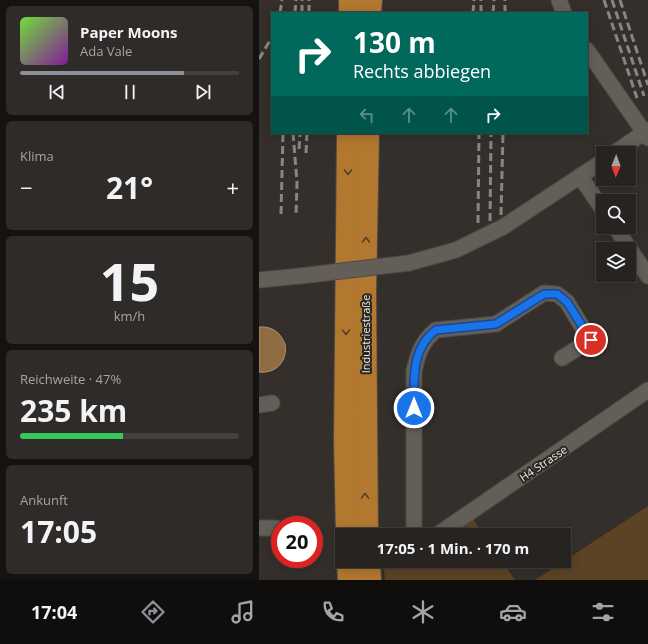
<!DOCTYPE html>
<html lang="de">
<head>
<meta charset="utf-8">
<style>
  :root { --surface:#272320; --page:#2f2b29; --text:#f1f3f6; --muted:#a4a4a5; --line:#43403e; --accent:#8c9099 }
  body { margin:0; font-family:"Open Sans",sans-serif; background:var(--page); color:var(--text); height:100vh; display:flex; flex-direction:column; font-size:15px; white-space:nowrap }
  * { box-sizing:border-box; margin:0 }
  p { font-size:13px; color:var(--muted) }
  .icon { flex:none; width:22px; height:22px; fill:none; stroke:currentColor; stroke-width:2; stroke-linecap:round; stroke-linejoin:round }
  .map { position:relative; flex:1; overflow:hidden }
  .drawer { display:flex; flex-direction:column; gap:6px; padding:6px; background:#151312; width:259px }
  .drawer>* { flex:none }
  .banner { position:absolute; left:12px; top:12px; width:317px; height:122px; border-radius:0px; box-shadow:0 2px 10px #0003,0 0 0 1px var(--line); background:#00695c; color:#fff; overflow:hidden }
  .needle { width:26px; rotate:181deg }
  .controls { position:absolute; left:337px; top:146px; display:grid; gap:8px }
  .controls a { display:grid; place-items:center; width:40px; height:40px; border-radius:0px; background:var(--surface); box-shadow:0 2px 10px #0003,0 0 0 1px var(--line); font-size:20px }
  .speed { position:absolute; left:12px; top:516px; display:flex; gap:8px; font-size:20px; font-weight:700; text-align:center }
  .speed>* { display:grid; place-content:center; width:52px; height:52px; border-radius:50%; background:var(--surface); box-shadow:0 2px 10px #0003,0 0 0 1px var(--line); line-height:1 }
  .speed .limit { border:6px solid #d22; background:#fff; color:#111 }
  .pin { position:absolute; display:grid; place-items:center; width:34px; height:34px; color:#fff; margin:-17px; border:2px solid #fff; border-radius:50%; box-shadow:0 1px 4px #0007 }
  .me { position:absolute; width:44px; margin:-22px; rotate:0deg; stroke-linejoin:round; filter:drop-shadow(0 0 3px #0008) }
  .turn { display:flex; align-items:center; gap:14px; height:84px; padding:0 16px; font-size:18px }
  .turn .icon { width:52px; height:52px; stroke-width:2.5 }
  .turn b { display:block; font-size:28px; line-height:34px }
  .lanes { display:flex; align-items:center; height:38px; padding:0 16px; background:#0003; justify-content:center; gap:20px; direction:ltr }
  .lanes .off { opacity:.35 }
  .big { font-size:30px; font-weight:700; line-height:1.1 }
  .drawer .tile { flex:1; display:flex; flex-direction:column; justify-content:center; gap:6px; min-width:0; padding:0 14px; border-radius:6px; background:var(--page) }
  .drawer .dial { align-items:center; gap:0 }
  .dial b { font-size:52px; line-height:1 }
  .song { display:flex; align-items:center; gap:12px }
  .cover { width:48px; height:48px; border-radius:6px; background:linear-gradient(135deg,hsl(100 70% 55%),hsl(290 70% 35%)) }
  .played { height:4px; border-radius:2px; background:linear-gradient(90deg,var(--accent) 75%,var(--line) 75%) }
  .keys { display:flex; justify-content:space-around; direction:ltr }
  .heat { display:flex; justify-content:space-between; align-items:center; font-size:22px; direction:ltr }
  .charge { height:6px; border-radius:3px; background:linear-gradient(90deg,#34c759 47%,var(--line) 0) }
  .trip { position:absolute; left:76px; top:528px; width:236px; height:40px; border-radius:0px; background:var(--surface); box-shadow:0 2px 10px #0003,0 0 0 1px var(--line); font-weight:700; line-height:40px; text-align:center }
  .menu { display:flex; height:64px; justify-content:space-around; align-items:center; background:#100e0d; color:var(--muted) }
  .menu .icon { width:28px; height:28px }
  .menu .selected { color:var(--accent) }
  .menu b { font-size:18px; color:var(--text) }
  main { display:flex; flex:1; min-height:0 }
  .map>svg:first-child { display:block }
</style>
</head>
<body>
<main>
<section class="drawer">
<div class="tile">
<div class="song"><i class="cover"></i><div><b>Paper Moons</b><p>Ada Vale</p></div></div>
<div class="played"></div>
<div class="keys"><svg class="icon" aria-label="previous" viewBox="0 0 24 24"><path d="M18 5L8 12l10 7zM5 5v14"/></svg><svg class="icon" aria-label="pause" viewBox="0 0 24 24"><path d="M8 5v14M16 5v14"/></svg><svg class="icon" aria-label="next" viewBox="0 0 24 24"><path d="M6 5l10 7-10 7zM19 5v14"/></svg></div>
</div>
<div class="tile"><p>Klima</p>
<div class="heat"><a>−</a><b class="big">21°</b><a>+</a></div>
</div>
<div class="tile dial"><b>15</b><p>km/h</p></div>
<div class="tile"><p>Reichweite · 47%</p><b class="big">235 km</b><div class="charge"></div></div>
<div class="tile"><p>Ankunft</p><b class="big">17:05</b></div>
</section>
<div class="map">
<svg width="389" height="580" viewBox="0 0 389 580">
  <rect width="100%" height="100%" fill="#342f2a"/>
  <g fill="#5d4325">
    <path d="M389,506v74h-113z"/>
    <path d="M214,519l11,16h-33z"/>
    <path d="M124,561h119l13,19h-130z"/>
  </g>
  <path fill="#916c42" stroke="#ae9374" d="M0,327c13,-1 21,5 26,17 3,16 -8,30 -26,28z"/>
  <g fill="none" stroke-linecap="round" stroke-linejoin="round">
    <g stroke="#4f4a47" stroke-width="17">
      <g id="minor">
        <path d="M300,0l5,13"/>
        <path d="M328,50l61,88"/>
        <path d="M355,153l34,-23"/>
        <path d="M321,176l23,34"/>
        <path d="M356,227l33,49"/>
        <path d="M150,263l47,-13 47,-23 100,-66"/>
        <path d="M0,280l41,-4"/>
        <path d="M0,405l13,-2"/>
        <path d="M0,528h17"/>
        <path d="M155,535v-164c4,-17 8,-30 22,-41l60,-6 48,-31 13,1 10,8 23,38 -28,18"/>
        <path d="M178,535l211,-145"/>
      </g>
    </g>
    <g stroke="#4f4a47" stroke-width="24">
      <g id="highway">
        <path d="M91,13v-13"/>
        <path d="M111,13l1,-13"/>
        <path d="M88,535l-2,-94 3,-308"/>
        <path d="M108,535l-2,-243 3,-159"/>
        <path d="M89,561l1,19"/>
        <path d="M110,561l1,19"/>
      </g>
    </g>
    <use href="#minor" stroke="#645e59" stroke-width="15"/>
    <use href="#highway" stroke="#b27830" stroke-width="22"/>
    <g stroke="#898581" stroke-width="3" stroke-dasharray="8 4" stroke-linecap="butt">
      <path d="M345,0l33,98"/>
      <path d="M353,0l32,96"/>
      <path d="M361,0l28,85"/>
      <path d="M21,13l2,-13"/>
      <path d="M36,13l1,-13"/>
      <path d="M43,13v-13"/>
      <path d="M50,13v-13"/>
      <path d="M214,13l1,-13"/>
      <path d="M222,13v-13"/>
      <path d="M234,13l1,-13"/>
      <path d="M246,13v-13"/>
      <path d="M0,59l13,-22"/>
      <path d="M34,133l4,49 -1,34"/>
      <path d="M40,149l1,-16"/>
      <path d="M47,153l1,-20"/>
      <path d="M22,214l2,-81"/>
      <path d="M242,215l2,-82"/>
      <path d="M231,221l1,-88"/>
      <path d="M219,223l1,-90"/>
    </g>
    <g stroke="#4f4a47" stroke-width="17" stroke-linecap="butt">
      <path id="minor-bridge" d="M41,276l109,-13"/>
    </g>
    <use href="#minor-bridge" stroke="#645e59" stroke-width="15"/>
  </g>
  <defs><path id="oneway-chevron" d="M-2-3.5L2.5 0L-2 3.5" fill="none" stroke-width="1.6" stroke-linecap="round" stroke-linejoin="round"/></defs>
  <g stroke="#533f26">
    <use href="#oneway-chevron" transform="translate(89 172) rotate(91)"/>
    <use href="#oneway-chevron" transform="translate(107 240) rotate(-89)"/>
    <use href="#oneway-chevron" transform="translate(87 332) rotate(90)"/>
    <use href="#oneway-chevron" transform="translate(106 496) rotate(-90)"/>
  </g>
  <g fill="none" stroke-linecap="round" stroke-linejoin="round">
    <g stroke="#114b97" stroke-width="10">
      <path id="route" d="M155,408c0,-28 -3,-60 22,-78l60,-6 48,-30h13l10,8 24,38"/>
    </g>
    <use href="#route" stroke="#1a73e8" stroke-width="7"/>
  </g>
  <g text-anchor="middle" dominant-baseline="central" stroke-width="4" stroke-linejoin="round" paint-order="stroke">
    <g font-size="11" fill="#f0edea" stroke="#2a2621">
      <text transform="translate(106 334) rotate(-90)">Industriestraße</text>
      <text transform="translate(284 463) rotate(-34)">H4 Strasse</text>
    </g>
  </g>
</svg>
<div class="controls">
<a><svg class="needle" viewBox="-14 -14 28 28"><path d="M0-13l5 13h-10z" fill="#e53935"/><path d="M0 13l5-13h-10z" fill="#a4a4a5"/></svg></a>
<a><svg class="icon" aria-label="search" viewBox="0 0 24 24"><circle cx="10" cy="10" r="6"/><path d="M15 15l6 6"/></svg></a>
<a><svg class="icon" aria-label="layers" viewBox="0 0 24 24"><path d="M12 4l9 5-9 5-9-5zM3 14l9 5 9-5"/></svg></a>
</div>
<div class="speed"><div class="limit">20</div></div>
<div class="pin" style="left:332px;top:340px;background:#d93025"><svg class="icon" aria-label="arrive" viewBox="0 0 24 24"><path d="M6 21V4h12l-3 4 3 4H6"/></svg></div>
<svg class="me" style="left:155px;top:408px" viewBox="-20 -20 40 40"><circle r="17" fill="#1a73e8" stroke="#fff" stroke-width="3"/><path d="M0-11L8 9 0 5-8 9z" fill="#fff"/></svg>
<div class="trip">17:05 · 1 Min. · 170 m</div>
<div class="banner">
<div class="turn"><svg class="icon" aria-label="right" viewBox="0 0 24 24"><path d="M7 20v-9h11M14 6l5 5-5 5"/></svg><div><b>130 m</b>Rechts abbiegen</div></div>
<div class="lanes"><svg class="icon off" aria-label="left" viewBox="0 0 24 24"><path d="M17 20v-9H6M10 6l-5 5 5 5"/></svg><svg class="icon off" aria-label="ahead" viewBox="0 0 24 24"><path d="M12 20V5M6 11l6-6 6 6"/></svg><svg class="icon off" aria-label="ahead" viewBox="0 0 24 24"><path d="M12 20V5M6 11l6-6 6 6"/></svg><svg class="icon" aria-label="right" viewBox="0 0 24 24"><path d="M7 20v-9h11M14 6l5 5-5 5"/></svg></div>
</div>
</div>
</main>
<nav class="menu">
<b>17:04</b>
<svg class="icon selected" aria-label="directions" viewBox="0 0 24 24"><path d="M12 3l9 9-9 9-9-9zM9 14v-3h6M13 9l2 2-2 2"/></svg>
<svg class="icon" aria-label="music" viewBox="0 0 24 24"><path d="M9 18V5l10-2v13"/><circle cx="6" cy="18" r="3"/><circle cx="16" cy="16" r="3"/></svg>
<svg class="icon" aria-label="phone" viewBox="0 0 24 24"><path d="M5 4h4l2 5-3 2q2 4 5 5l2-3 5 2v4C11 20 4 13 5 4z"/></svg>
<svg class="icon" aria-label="climate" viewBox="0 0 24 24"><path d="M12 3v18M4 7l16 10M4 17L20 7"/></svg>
<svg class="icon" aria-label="car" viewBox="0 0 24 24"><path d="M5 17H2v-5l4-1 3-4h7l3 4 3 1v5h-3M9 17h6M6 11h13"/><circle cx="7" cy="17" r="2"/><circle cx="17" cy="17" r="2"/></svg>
<svg class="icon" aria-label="filters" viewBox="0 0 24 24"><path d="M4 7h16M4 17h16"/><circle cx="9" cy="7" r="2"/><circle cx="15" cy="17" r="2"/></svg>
</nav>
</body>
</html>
